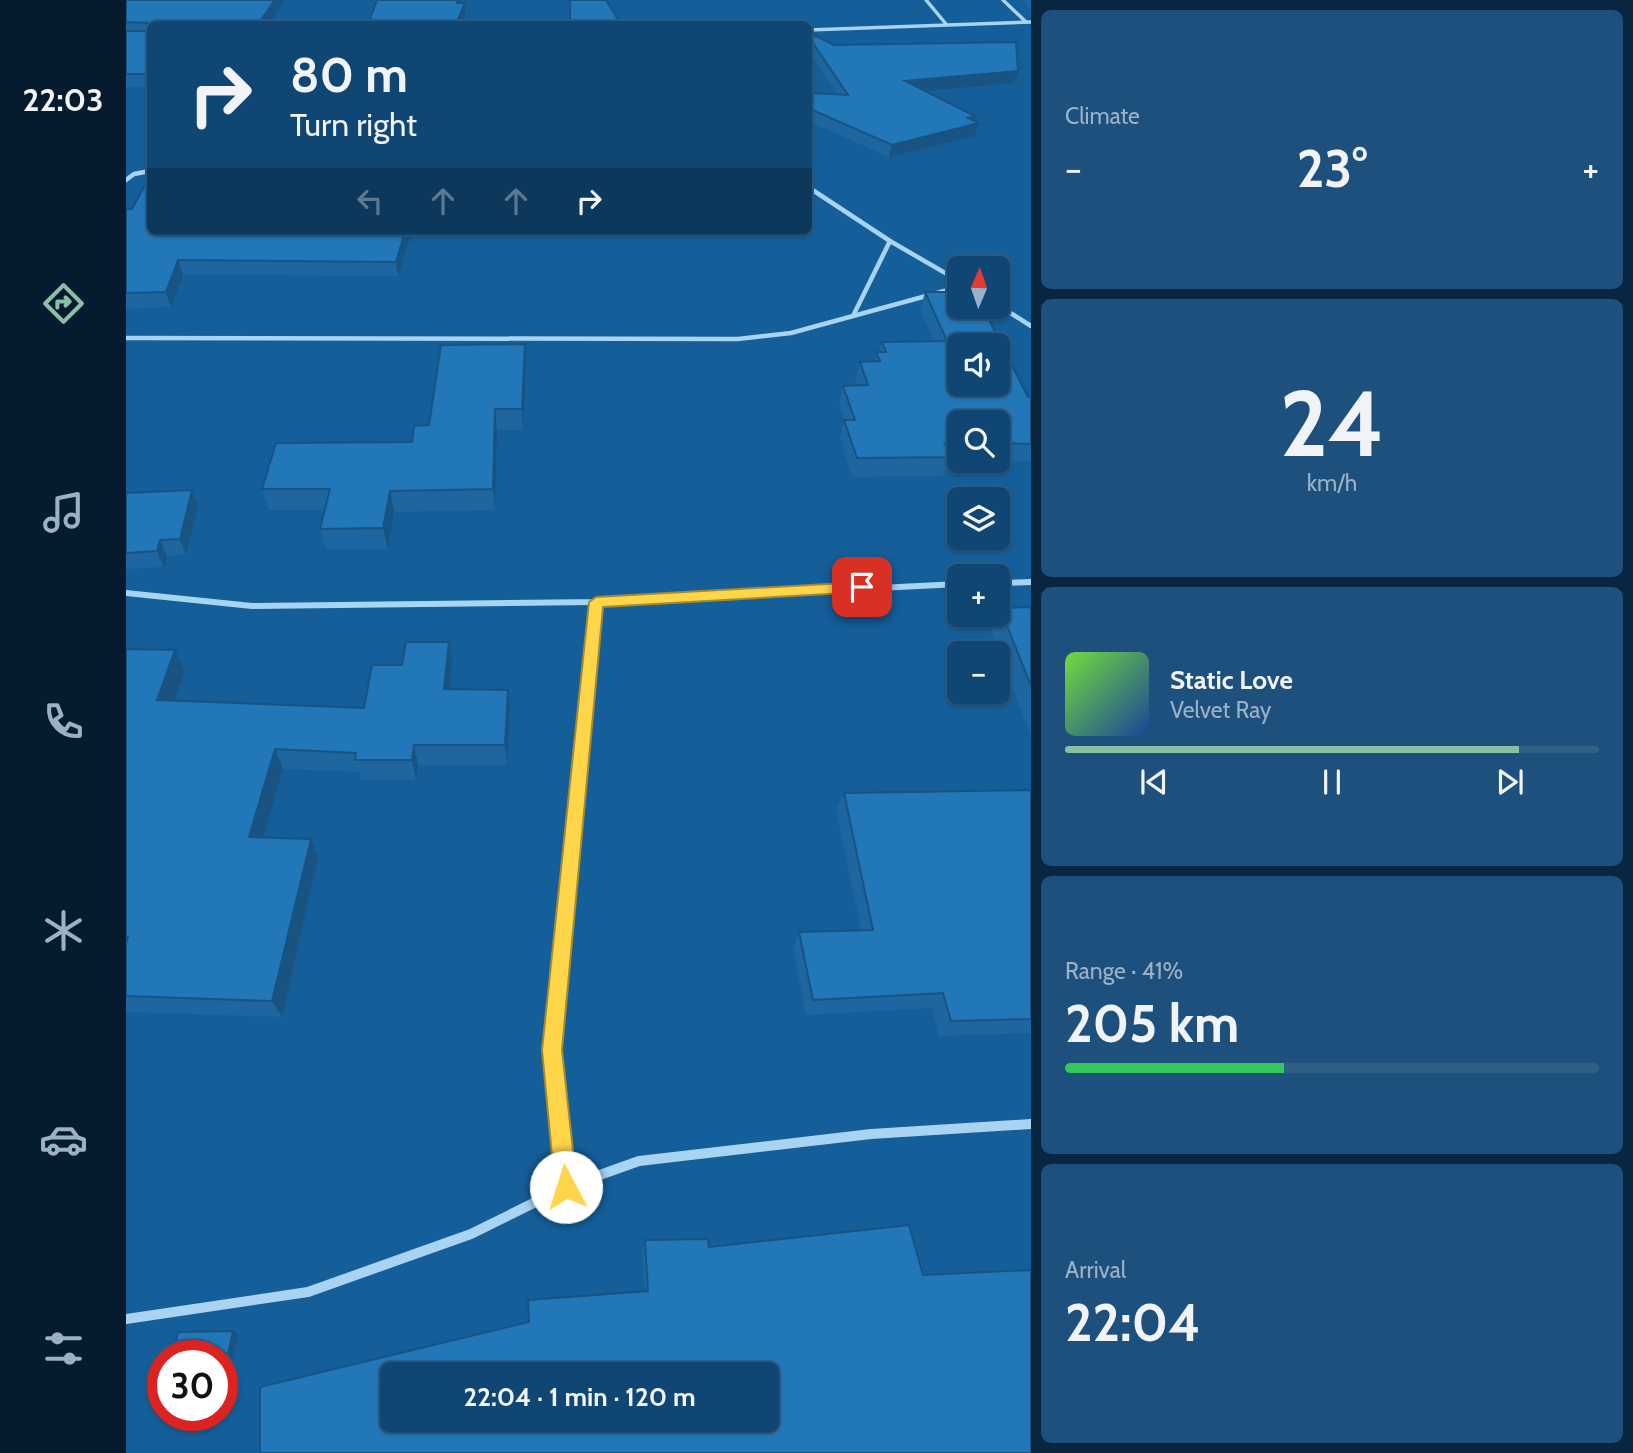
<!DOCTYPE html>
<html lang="en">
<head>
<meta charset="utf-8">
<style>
  :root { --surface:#0f4674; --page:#1d507c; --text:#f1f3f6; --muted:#9bb1c5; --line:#2f5e86; --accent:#8abfa5 }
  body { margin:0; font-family:Cabin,sans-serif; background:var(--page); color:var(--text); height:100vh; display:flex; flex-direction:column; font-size:26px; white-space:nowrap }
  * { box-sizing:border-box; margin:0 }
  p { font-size:23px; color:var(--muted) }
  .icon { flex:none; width:38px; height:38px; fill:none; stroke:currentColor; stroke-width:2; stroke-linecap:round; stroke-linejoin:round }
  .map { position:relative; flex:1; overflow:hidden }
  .panel { display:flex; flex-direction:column; gap:10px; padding:10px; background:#082640; width:602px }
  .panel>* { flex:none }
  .hud { position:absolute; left:21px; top:21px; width:665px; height:214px; border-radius:10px; box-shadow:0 2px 5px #0004,0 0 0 2px var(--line); background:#0f4674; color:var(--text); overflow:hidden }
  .needle { width:46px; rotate:2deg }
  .buttons { position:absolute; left:821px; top:256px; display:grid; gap:14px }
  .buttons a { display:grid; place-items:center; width:63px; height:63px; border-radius:10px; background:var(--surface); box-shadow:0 2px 5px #0004,0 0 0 2px var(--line); font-size:35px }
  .speed { position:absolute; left:21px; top:1340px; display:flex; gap:14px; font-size:35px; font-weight:700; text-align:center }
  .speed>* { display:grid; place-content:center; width:91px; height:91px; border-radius:50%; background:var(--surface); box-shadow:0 2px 5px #0004,0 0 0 2px var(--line); line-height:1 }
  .speed .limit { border:10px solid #d22; background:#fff; color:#111 }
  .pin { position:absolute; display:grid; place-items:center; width:60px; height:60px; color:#fff; margin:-30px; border-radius:14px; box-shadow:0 4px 10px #0006 }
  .me { position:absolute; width:77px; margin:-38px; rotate:355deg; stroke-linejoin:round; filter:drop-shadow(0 0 5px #0008) }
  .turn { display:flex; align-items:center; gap:24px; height:147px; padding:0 28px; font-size:32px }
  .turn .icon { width:91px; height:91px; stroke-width:2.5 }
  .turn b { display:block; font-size:49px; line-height:60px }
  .lanes { display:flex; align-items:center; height:66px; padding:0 28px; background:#0003; justify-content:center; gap:35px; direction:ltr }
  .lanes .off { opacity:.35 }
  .big { font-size:52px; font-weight:700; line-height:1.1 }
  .panel .tile { flex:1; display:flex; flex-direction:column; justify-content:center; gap:10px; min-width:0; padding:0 24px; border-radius:10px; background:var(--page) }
  .panel .dial { align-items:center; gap:0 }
  .dial b { font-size:91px; line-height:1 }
  .song { display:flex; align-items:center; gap:21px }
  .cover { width:84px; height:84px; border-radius:10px; background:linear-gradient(135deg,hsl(100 70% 55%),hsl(220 70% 35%)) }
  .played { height:7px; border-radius:4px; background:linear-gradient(90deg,var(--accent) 85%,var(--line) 85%) }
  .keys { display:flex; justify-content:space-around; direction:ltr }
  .heat { display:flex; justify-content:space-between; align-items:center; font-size:38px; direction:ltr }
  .charge { height:10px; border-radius:5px; background:linear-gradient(90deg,#34c759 41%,var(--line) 0) }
  .trip { position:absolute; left:254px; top:1362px; width:399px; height:70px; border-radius:10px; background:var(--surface); box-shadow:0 2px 5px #0004,0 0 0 2px var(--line); font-weight:700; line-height:70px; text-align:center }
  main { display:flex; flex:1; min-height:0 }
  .tab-bar { display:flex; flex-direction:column; width:126px; justify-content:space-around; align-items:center; background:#061c2e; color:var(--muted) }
  .tab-bar .icon { width:49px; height:49px }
  .tab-bar .current { color:var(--accent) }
  .tab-bar b { font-size:32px; color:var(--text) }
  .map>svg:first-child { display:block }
</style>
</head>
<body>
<main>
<nav class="tab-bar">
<b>22:03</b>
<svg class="icon current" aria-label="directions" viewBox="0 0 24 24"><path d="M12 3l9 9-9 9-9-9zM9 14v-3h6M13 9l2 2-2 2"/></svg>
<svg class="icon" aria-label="music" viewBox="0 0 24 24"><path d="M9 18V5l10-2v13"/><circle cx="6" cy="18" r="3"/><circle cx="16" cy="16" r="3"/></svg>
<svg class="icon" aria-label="phone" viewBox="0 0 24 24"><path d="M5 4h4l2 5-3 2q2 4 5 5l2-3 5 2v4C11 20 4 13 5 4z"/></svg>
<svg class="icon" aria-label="climate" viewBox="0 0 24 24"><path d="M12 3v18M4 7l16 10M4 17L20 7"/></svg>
<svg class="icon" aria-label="car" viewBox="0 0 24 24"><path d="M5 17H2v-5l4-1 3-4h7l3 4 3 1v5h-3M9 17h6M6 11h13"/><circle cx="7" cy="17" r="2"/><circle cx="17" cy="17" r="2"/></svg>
<svg class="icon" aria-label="filters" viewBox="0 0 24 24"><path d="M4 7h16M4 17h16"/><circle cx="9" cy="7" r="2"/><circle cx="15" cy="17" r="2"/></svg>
</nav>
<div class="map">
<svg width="905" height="1453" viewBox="0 0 905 1453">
  <rect width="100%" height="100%" fill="#145e9a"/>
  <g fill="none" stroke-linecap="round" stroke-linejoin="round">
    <g stroke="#a8d3f3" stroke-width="3.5">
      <path d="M800,0l20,24"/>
      <path d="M877,0l23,22"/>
      <path d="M682,30l223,-8"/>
    </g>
    <g stroke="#a8d3f3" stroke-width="4.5">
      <path d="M0,180l8,-6 16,-3"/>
      <path d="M682,187l82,54 69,40"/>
      <path d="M872,305l33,21"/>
      <path d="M728,314l36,-73"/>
      <path d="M0,338l612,1 53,-6 168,-46"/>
    </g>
    <g stroke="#a8d3f3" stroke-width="6">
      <path d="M872,583l33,-1"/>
      <path d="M0,593l126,13 344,-4 363,-18"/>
      <path d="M466,639l4,-37"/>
    </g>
    <path stroke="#a8d3f3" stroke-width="7" d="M432,993l35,-356"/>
    <g stroke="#a8d3f3" stroke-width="10">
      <path d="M432,991l-6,59 14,137"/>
      <path d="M0,1319l182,-27 163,-58 95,-47 73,-26 232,-27 160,-10"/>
    </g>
  </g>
  <g fill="#1d669f" fill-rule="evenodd">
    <path d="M0,0l24,24v63h-24z"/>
    <path d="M897,0h8v12z"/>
    <path d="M682,32l26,13 184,26 -4,12 -89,8 50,25 -1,5 1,15 -86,21 -81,-36v-28l30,2 -30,-45z"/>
    <path d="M0,209h6l18,22h259l1,7 -12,38 -215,-1 -12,32 -45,2z"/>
    <rect x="478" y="231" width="40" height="2"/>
    <path d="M799,292l103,105h3v65l-82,-1 -5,15 -92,1 -12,-39 4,-18 -5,-16 4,-18 14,-1 -2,-5 5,-18 14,-1 2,-9h3l3,-10 52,-1 -14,-31zM833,422h39v38h-39z"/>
    <path d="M400,365l-3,65h-26l-2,80 -101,2 -6,37h-62l-6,-20 5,-19h-56l-7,-21 150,-47 17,-17z"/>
    <path d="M66,490l6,16 -12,49 -19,1 -3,11 -38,2v-76z"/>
    <path d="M905,607v129l-41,-108 10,-20z"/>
    <path d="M0,649l59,22 -10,30 189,7 38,-43 50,-2 -2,26 58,1 2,20 -3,55h-89l-2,15h-55l-2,-8 -76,-3 -20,69 55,20 -36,159 -156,-5z"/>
    <path d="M905,790v243l-92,3 -7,-28 -126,7 -13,-66 6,-17 62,-2 -25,-119 8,-18z"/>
    <path d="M519,1240l64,7 214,28 -394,47 116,-30 -3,-43z"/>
  </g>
  <g fill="#185382">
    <path d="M149,0h10l-16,24h-11z"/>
    <path d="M339,3v12l-3,9h-6z"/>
    <path d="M892,71l-4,12 -112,10 3,-12z"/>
    <path d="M849,116l-2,9 6,-2 -4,13 -86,21 3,-12z"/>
    <path d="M279,231h4l1,7 -12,38 -2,-14z"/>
    <path d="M52,260l5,15 -12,32 -5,-15z"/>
    <path d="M399,344l1,21 -3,65 -1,-21z"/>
    <path d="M369,409l2,21 -2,80 -2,-21z"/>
    <path d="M66,490l6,16 -12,49 -6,-16z"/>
    <path d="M264,491l4,21 -6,37 -5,-21z"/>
    <path d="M34,540l7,16 -3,11 -7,-16z"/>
    <path d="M323,642l3,21 -4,47 -4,-21z"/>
    <path d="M49,650l10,21 -17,50 -11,-21z"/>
    <path d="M382,690l2,20 -3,55 -2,-20z"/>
    <path d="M288,745l4,20 -2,15 -4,-20z"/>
    <path d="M149,749l8,20 -25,87 -9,-19z"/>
    <path d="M185,839l7,19 -36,159 -10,-16z"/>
    <path d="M107,1331l5,3 -12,59 -4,-1v-9z"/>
  </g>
  <g fill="#2277b9" stroke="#185382" stroke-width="2" fill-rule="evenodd">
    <path d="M0,0h149l-17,24h-108v50h-24v-43h20l4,-3 -1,-5 -23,-1z"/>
    <path d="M251,0h81l-1,3h8l-9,21h-88z"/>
    <path d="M444,0h36l15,24h-51z"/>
    <path d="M682,32l26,13 182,-3 2,29 -113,10 70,35 -7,2 11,5 -87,22 -84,-37v-15l40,2 -40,-59z"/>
    <path d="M24,176v55h255l-9,31 -218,-2 -12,32 -40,1v-84h6z"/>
    <path d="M799,292h34v14h23l46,91h3v47l-33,-1v-21h-39v21h-14l6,14 -94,1 -13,-38h11l-12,-34 25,-1 -8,-23 20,-1 -4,-9h10l-4,-10 65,-1zM833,345h39v38h-39z"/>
    <path d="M399,344l-3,65h-27l-2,80 -103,2 -7,37 -63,1 10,-40h-68l14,-46 136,-1 2,-16 15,-1 12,-80z"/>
    <path d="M66,490l-12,49 -20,1 -3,11 -31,2v-60z"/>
    <path d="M905,607v79l-31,-78z"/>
    <path d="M280,642h43l-5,47 64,1 -3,55h-91l-2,15h-57l1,-7 -81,-4 -26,88 62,2 -39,162 -146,-5v-53l2,-6h-2v-288l49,1 -18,50 207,8 8,-43h30z"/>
    <path d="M905,790v229l-80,2 -8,-28 -130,7 -14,-68 74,-2 -29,-137z"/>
    <path d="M783,1225l14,50 108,-5v183h-771v-66l269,-65 -1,-22 120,-9 -3,-51 63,-1 1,8zM266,1374h374v45h-374z"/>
    <path d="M107,1331l-11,52v-27h-49l5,-24z"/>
  </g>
  <path fill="#ffd54a" stroke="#a68a30" stroke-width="2" d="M736,582l7,5 -7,5 -259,15 -41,443 15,137 -3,8 -8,3 -8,-3 -3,-8 -13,-137 47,-448 7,-5z"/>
</svg>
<div class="buttons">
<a><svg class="needle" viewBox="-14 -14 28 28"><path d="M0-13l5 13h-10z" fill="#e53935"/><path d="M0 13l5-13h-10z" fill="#9bb1c5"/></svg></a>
<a><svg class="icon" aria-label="sound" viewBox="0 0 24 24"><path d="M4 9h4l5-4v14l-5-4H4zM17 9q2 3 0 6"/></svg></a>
<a><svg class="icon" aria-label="search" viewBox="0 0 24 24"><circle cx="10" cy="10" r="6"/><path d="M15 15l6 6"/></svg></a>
<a><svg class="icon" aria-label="layers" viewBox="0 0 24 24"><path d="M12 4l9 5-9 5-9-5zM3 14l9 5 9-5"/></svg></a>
<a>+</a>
<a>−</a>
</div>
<div class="speed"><div class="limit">30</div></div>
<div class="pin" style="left:736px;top:587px;background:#d93025"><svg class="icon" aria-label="arrive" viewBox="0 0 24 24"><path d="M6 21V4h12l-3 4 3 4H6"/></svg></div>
<svg class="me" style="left:440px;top:1187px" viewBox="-20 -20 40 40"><circle r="19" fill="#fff"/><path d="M0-13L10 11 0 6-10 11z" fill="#ffd54a"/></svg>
<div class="trip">22:04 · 1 min · 120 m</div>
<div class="hud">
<div class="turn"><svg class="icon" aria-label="right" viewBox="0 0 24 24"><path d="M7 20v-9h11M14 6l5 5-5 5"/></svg><div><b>80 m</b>Turn right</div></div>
<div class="lanes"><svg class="icon off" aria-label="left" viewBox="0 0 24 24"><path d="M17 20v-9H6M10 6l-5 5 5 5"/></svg><svg class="icon off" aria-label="ahead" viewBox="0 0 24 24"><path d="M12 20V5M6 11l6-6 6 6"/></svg><svg class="icon off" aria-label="ahead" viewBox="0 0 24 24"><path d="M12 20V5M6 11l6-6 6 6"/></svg><svg class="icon" aria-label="right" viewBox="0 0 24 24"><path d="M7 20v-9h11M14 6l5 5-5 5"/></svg></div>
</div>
</div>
<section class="panel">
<div class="tile"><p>Climate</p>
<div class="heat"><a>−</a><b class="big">23°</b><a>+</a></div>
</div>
<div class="tile dial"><b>24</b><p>km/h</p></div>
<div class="tile">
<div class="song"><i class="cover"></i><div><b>Static Love</b><p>Velvet Ray</p></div></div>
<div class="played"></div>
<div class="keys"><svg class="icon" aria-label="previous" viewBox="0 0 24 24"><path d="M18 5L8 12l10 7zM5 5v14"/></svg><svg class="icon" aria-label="pause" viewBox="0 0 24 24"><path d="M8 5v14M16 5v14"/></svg><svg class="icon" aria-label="next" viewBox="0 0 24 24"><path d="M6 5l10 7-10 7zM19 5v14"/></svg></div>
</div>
<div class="tile"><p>Range · 41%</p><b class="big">205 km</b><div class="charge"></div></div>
<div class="tile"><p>Arrival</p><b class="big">22:04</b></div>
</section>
</main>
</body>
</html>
